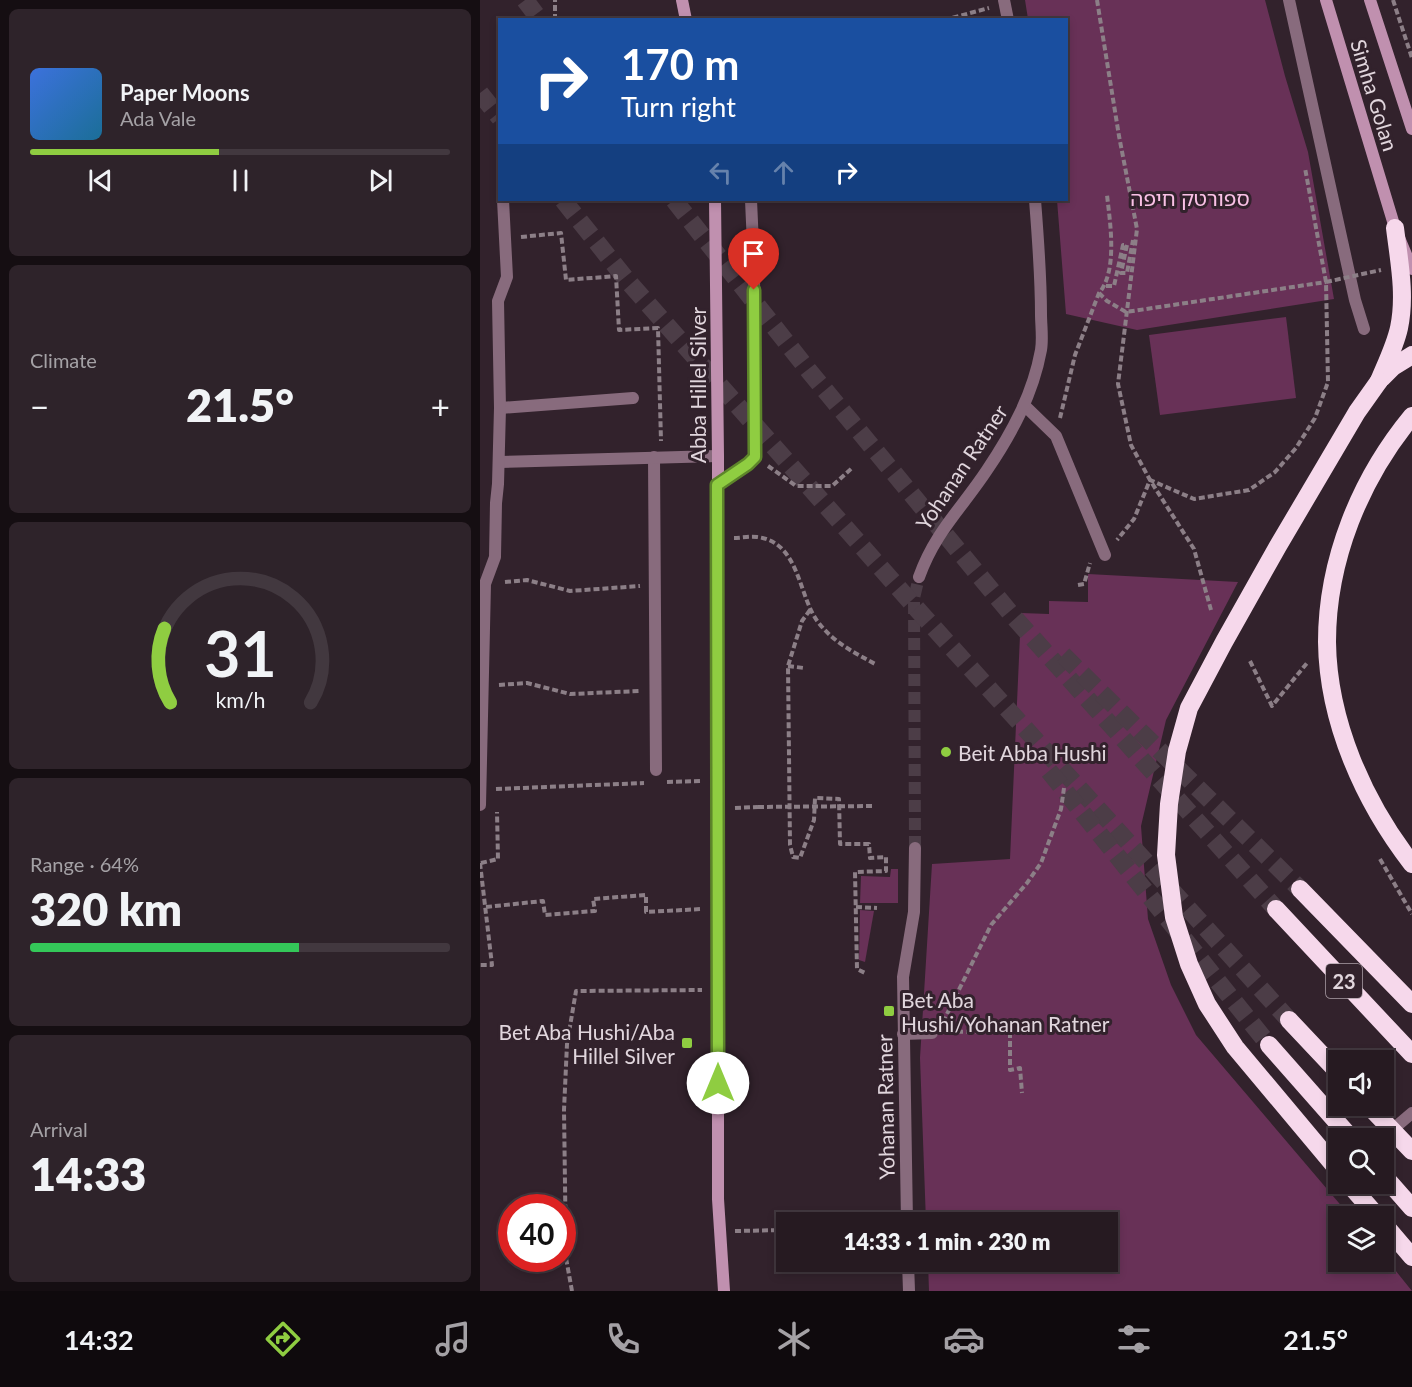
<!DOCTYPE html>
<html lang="en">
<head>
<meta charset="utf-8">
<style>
  :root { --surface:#261a21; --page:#2e232a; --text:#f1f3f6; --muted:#a4a1a5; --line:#42383f; --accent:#8fcd41 }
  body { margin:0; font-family:Lato,"Noto Sans Hebrew",sans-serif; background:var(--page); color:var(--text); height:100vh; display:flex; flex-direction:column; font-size:22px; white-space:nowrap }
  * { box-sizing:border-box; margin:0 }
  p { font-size:20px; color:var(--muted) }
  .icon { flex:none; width:33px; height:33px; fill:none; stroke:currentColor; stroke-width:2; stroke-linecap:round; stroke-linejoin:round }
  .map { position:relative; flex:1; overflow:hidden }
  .details { display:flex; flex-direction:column; gap:9px; padding:9px; background:#150e12; width:480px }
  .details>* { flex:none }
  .top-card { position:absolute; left:18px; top:18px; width:570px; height:183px; border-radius:0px; box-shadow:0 3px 9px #0003,0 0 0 2px var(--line); background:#1a4fa0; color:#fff; overflow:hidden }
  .controls { position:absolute; left:848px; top:1050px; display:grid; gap:12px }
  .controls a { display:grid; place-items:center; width:66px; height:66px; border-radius:0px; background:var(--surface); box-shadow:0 3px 9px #0003,0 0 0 2px var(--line); font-size:30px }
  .speed { position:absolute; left:18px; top:1194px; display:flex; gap:12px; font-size:30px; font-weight:700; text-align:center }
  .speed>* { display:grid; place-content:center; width:78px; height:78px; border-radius:50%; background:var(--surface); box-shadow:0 3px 9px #0003,0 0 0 2px var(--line); line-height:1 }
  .speed .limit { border:9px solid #d22; background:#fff; color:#111 }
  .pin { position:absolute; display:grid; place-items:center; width:51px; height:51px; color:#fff; margin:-62px -26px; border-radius:50% 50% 50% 0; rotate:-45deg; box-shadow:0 0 6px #0007 }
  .pin .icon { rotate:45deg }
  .me { position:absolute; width:66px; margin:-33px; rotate:0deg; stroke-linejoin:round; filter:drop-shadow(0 0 4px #0008) }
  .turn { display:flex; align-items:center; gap:21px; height:126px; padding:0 24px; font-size:27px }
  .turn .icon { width:78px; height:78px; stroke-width:2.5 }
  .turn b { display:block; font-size:42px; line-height:51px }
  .lanes { display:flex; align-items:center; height:57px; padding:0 24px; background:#0003; justify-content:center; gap:30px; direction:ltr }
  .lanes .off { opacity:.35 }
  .big { font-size:45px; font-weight:800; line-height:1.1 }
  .details .widget { flex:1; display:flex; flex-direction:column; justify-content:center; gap:9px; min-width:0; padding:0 21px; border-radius:9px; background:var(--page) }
  .details .dial { align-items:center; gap:0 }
  .dial svg { height:156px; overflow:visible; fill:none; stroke:var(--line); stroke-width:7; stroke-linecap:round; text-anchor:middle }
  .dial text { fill:var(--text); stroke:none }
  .song { display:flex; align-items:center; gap:18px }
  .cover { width:72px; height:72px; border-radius:9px; background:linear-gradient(135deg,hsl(220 70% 55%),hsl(200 70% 35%)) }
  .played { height:6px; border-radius:3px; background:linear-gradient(90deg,var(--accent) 45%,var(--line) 45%) }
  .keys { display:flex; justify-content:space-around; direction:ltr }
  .heat { display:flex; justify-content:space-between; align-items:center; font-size:33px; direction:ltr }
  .charge { height:9px; border-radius:4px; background:linear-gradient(90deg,#34c759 64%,var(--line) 0) }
  .trip { position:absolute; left:296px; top:1212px; width:342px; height:60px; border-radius:0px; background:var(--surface); box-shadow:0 3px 9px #0003,0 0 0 2px var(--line); font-weight:800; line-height:60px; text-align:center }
  .dock { display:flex; height:96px; justify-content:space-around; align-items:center; background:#0f0a0d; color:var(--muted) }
  .dock .icon { width:42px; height:42px }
  .dock .selected { color:var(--accent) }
  .dock b { font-size:27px; color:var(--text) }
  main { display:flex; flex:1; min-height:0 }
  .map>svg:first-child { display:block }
</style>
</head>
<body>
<main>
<section class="details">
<div class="widget">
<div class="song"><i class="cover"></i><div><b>Paper Moons</b><p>Ada Vale</p></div></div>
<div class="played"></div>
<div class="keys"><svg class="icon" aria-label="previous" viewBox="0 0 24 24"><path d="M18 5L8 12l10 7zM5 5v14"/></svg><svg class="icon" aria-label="pause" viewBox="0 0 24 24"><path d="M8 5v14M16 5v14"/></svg><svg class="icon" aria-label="next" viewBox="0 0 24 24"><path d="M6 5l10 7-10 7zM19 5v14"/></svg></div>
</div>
<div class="widget"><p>Climate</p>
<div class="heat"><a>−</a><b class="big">21.5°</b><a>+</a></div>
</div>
<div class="widget dial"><svg viewBox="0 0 100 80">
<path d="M14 69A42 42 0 1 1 86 69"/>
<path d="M14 69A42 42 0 0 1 11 31" stroke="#8fcd41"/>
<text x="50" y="56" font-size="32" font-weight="700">31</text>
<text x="50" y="72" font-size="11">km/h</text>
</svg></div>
<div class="widget"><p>Range · 64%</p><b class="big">320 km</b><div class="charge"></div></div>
<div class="widget"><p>Arrival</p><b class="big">14:33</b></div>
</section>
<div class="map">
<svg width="932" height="1291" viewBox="0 0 932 1291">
  <rect width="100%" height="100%" fill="#32222c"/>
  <g fill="#683157">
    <path d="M545,0h240l20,76 23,76 26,147 -197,31 -71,-16 -9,-114h9v-180l-38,-1z"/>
    <path d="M806,317l10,81 -136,17 -11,-80z"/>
    <path d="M608,574l150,8 -72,138 -25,106 7,93 23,66 25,50 154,181h-12v46h45v-7l29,36h-483l-1,-29h179v-40h-181l-6,-164 12,-194 78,-5 11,-246 28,1v-13l39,1z"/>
    <path d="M411,869h7v34h-38l1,-27 29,1z"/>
    <path d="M380,910l14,1 -9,51 -6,-2z"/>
  </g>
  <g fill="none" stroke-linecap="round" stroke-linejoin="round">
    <path stroke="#4c3d47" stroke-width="12" stroke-dasharray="12 6" stroke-linecap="butt" d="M435,848l-1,-250 5,-21"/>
    <g stroke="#4c3d47" stroke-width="18" stroke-dasharray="18 9" stroke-linecap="butt">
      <path d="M45,0l15,20"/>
      <path d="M0,93l20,25"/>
      <path d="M83,200l63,79 299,339 364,402"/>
      <path d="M194,200l135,171 203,244 264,294"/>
      <path d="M583,655l237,234"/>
      <path d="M569,771l220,274"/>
    </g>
    <g stroke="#8c7f87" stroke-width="4" stroke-dasharray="6 3" stroke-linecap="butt">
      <path d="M617,0l22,136 18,93 -19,155 13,61 19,35 -16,39 -17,21"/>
      <path d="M913,0l19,58"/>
      <path d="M75,20v-20"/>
      <path d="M464,20l45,-12"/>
      <path d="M41,237l40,-4 5,47 50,-4 3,54 39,-2 3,113"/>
      <path d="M626,286h8l9,-41h4l-6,28h6l6,-33"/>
      <path d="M619,293l8,8 19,11 200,-30"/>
      <path d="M580,418l15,-63 24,-62c19,-22 11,-71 8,-98"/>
      <path d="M288,466l28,20h36l20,-18"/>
      <path d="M254,538c7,0 15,-2 23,-1 43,5 41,59 61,85 16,21 37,31 59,43"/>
      <path d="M25,582l22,-2 43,11 70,-5"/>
      <path d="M598,585l6,-1 6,-21"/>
      <path d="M330,610l-8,11 -14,45 2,179 3,12 7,1 14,-38 1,-22 24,1 1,45h29l1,14 16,-1v14l-31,1 2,97 8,4"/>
      <path d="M731,610l-17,-61 -44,-69 44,19 55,-9 26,-18 21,-24 19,-30 13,-36 -2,-100 -21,-114"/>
      <path d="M770,661l22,45 35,-43"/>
      <path d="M308,666l16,2"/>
      <path d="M19,685l28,-2 43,11 70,-3"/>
      <path d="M187,782l34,-1"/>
      <path d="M16,789l148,-6"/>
      <path d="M255,808l23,-1"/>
      <path d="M900,859l32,55"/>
      <path d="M0,863l12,102h-12"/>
      <path d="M1,863l17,-4 -1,-47"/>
      <path d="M6,907l57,-6 2,14 50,-4 -2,-12 53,-4v17l56,-3"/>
      <path d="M376,907l21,1"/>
      <path d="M463,1022l48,-97 36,-42 14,-20 20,-54 3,-21"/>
      <path d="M468,1032l62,-1v39l10,-2 2,25"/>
      <path d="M386,1210v12"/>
      <path d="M255,1231l51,-1"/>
      <path d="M92,1291l-6,-33 -2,-148 3,-66 9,-53 126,-1"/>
    </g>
    <g stroke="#886b7d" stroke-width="12">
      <path d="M809,0l66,300 9,29"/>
      <path d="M545,406l31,30 49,119"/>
      <path d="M20,408l133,-10"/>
      <path d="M174,457l2,313"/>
      <path d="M237,485l31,-21 7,-7 -1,-190 -3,-67"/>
      <path d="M423,1034l29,-1"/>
      <path d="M912,1130l20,-17"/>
    </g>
    <g stroke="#886b7d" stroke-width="12">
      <path d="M524,0l4,20"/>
      <path d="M19,462l219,-6"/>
      <path d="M439,577c16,-45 43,-69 68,-107 25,-37 46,-76 54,-120 2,-11 0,-25 0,-36 0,-39 -3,-76 -6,-114"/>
      <path d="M0,805l5,-221 10,-27 1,-54 2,-19 2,-76 -2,-107 9,-24 -4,-77"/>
      <path d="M427,1222l-4,-245 11,-65 1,-64"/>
      <path d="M428,1262l1,29"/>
    </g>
    <g stroke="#c090af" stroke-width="12">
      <path d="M202,0l4,20"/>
      <path d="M846,0l69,228 17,41"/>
      <path d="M890,0l42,129"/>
      <path d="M235,200l3,256v743l6,92"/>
    </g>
    <g stroke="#f6d8eb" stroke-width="18">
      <path d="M902,378l11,-11 19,-12"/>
      <path d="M899,381c7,-17 16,-35 20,-53 7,-33 0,-67 -4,-100"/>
      <path d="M932,416c-52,63 -85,144 -85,226 1,80 37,160 85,222"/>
      <path d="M820,889l112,115"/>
      <path d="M796,909l136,145"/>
      <path d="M809,1020l49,52"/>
      <path d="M789,1045l82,93"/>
      <path d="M889,1106l43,45"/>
      <path d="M903,1175l29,33"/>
      <path d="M869,1184l28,32"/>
      <path d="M903,1223l29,34"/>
    </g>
    <g stroke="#8c7f87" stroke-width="4" stroke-dasharray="6 3" stroke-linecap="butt">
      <path d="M846,282l55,-12"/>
      <path d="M278,807l117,-1"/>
    </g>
    <path stroke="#f6d8eb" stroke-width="18" d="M858,1170l-103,-123 -28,-43 -18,-40 -15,-47 -8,-62 3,-51 8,-53 12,-43 35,-66 54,-96 79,-134 22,-31"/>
  </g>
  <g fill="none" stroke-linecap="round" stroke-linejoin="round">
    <g stroke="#5d852a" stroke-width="15">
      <path id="route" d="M238,1083l-1,-598 31,-21 7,-7 -1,-167"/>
    </g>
    <use href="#route" stroke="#8fcd41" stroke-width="10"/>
  </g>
  <g fill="#8fcd41" stroke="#32222c" stroke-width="2">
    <circle cx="466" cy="752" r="6"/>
    <rect x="403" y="1005" width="12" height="12" rx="3"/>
    <rect x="201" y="1037" width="12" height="12" rx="3"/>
  </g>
  <g text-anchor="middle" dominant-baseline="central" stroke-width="6" stroke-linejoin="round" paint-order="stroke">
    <rect fill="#32222c" stroke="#aca0a8" stroke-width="1.5" x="846" y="964" width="36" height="34" rx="4.5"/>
    <g font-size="20" font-weight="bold" fill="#e1d6dd">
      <text x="864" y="981">23</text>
    </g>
    <g font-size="21" fill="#e1d6dd" stroke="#32222c">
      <text transform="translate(895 95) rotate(73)">Simha Golan</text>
      <text transform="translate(217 385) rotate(-90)">Abba Hillel Silver</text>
      <text transform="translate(481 467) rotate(-56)">Yohanan Ratner</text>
      <text transform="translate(405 1107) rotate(-91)">Yohanan Ratner</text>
    </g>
    <g font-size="21" fill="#fac1e6" stroke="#32222c">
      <text x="710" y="197">ספורטק חיפה</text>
    </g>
    <g font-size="21" fill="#e1d6dd" stroke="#32222c" text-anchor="start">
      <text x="478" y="752">Beit Abba Hushi</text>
      <text x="421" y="999">Bet Aba<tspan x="421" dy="24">Hushi/Yohanan Ratner</tspan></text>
      <text x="195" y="1031" text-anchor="end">Bet Aba Hushi/Aba<tspan x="195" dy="24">Hillel Silver</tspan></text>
    </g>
  </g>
</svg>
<div class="controls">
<a><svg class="icon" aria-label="sound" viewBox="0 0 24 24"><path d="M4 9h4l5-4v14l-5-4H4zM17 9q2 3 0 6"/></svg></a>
<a><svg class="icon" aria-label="search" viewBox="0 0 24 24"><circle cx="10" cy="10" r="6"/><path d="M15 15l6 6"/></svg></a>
<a><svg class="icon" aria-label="layers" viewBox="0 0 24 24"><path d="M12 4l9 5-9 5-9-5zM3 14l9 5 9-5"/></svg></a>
</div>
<div class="speed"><div class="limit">40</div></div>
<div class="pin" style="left:274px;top:290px;background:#d93025"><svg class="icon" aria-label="arrive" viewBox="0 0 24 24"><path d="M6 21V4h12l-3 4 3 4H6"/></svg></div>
<svg class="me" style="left:238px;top:1083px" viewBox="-20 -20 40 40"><circle r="19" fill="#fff"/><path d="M0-13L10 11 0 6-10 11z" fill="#8fcd41"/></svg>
<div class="trip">14:33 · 1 min · 230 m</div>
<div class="top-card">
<div class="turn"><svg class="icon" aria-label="right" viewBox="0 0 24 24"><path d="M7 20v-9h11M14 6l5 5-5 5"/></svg><div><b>170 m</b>Turn right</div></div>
<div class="lanes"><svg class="icon off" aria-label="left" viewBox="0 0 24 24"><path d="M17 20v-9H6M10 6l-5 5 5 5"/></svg><svg class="icon off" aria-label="ahead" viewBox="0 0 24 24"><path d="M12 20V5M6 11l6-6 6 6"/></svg><svg class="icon" aria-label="right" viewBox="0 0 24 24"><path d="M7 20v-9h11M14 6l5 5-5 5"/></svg></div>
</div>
</div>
</main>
<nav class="dock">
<b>14:32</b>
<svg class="icon selected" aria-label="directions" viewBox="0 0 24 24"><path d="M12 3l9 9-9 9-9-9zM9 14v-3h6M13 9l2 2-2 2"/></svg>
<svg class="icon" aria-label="music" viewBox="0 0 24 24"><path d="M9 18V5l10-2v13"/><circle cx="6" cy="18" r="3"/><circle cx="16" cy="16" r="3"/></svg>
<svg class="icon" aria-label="phone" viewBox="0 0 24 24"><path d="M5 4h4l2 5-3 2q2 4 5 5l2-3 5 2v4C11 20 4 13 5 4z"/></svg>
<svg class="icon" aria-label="climate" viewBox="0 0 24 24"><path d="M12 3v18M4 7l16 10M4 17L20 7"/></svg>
<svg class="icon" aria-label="car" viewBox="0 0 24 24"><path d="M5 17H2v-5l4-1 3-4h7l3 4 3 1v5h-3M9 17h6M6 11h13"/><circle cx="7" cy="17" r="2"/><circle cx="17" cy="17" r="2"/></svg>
<svg class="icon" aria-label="filters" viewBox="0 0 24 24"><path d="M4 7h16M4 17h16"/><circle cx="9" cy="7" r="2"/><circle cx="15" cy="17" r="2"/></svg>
<b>21.5°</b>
</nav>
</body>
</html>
